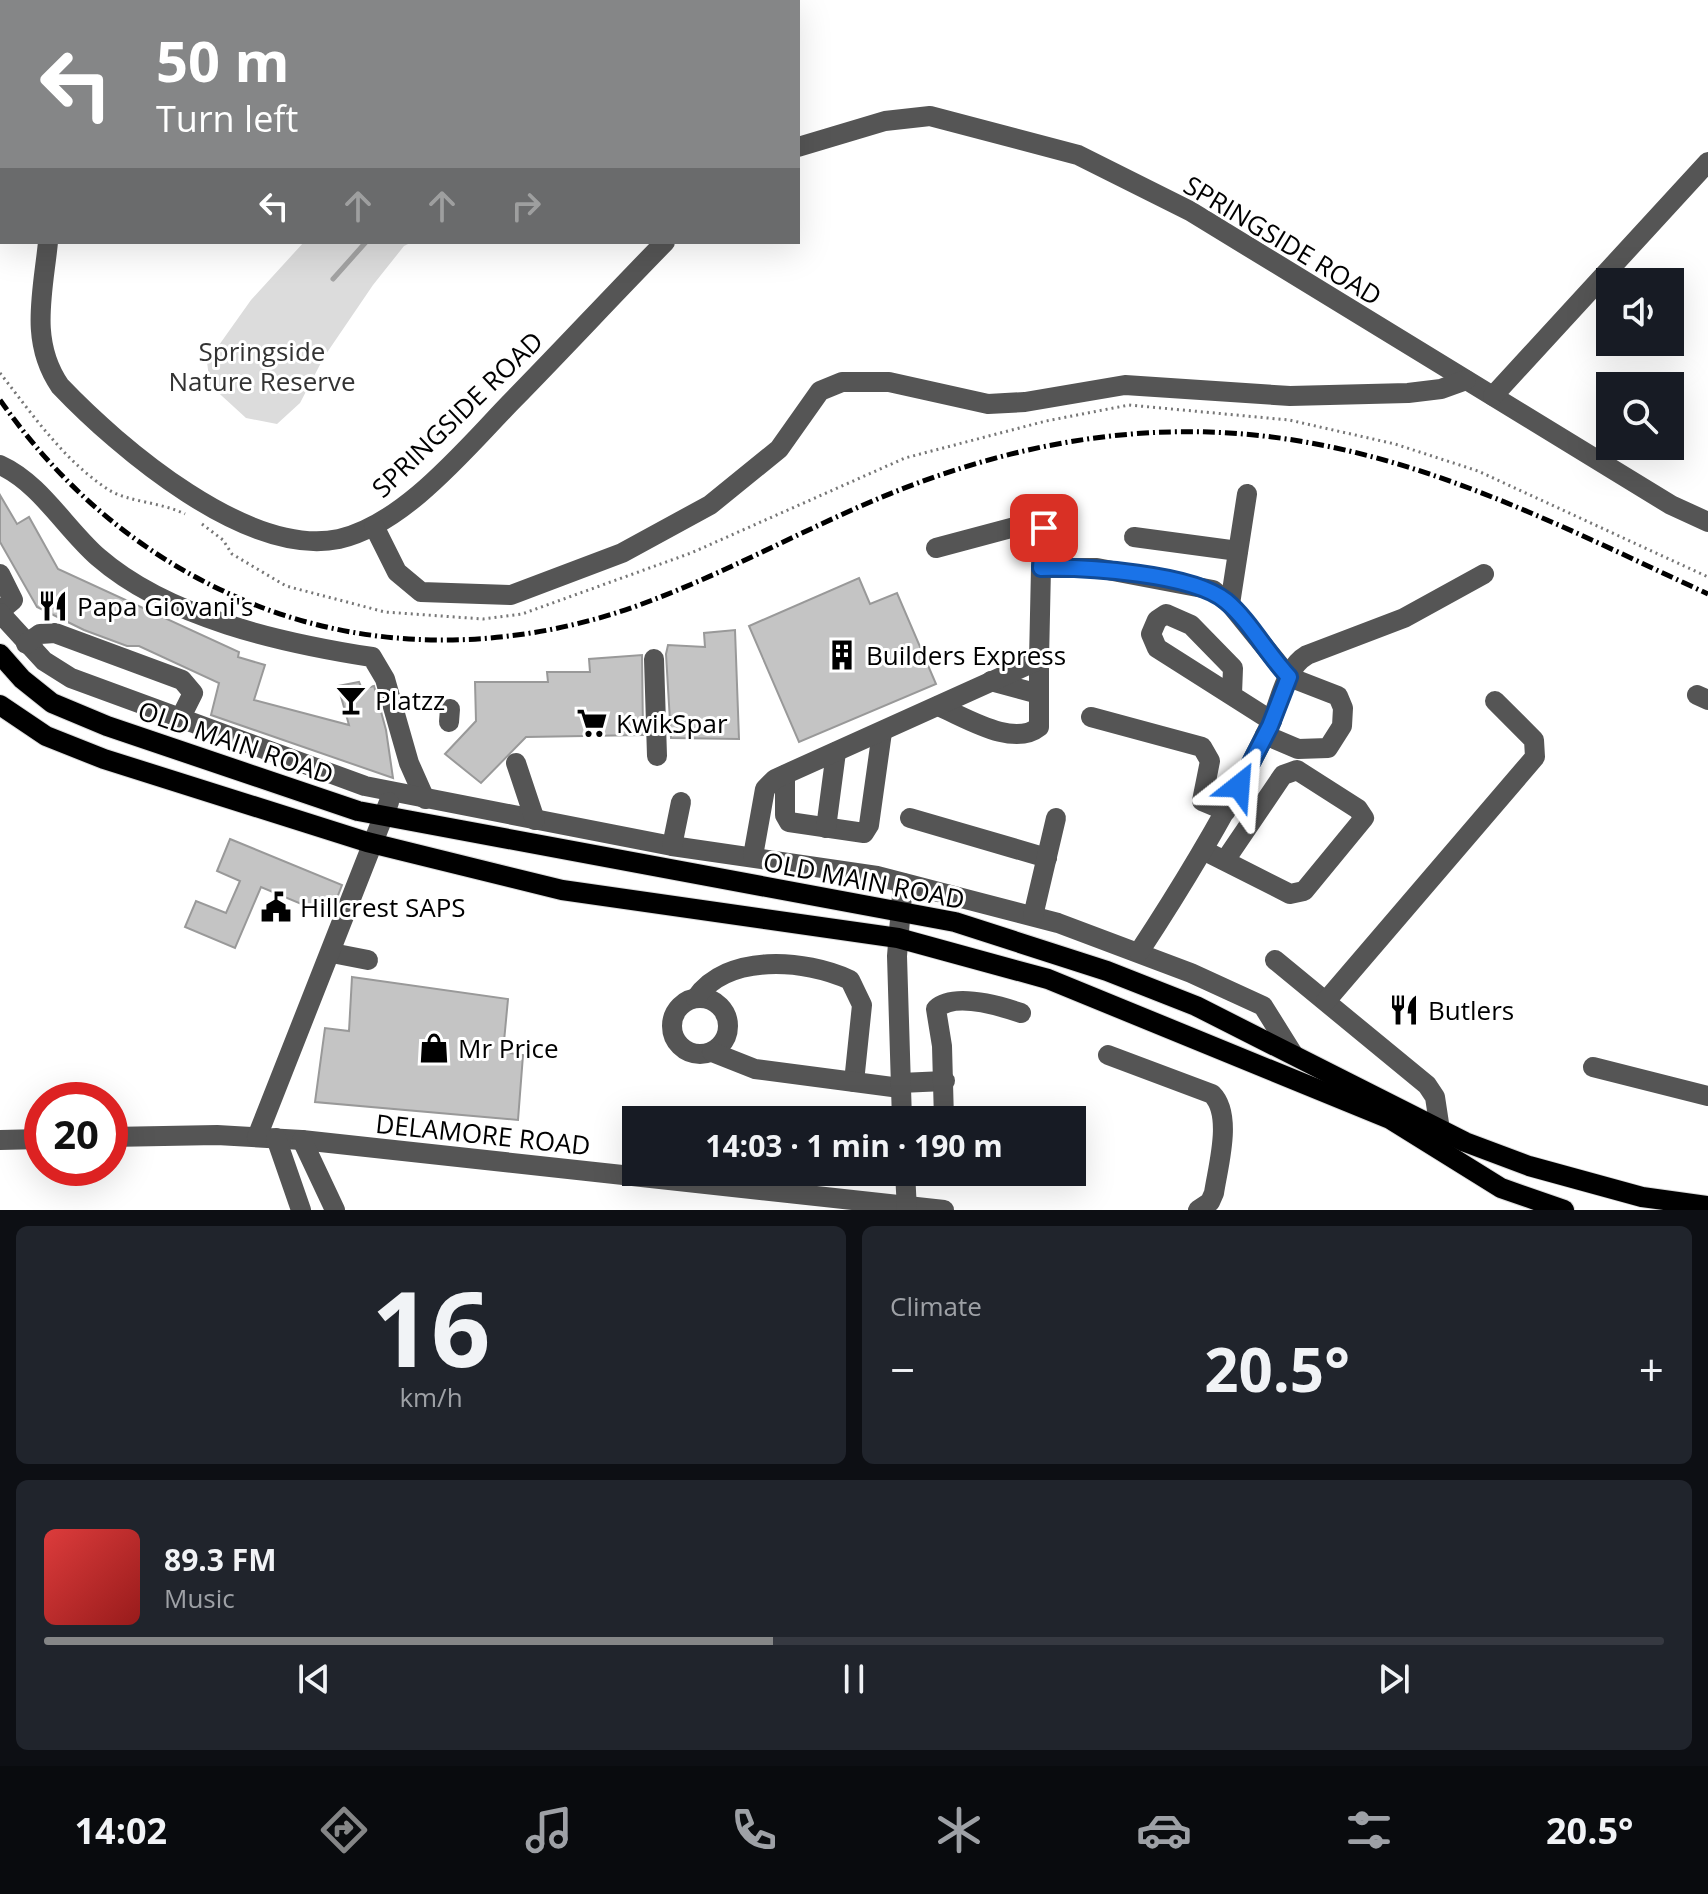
<!DOCTYPE html>
<html lang="en">
<head>
<meta charset="utf-8">
<style>
  :root { --surface:#171b24; --page:#20242c; --text:#f1f3f6; --muted:#9ea1a6; --line:#363941; --accent:#858687 }
  body { margin:0; font-family:"Open Sans",sans-serif; background:var(--page); color:var(--text); height:100vh; display:flex; flex-direction:column; font-size:30px; white-space:nowrap }
  * { box-sizing:border-box; margin:0 }
  p { font-size:26px; color:var(--muted) }
  .icon { flex:none; width:44px; height:44px; fill:none; stroke:currentColor; stroke-width:2; stroke-linecap:round; stroke-linejoin:round }
  .map { position:relative; height:1210px; overflow:hidden }
  .details { display:flex; flex-direction:column; gap:16px; padding:16px; background:#0d0f14; flex:1 }
  .details>* { flex:none }
  .banner { position:absolute; left:0px; top:0px; width:800px; height:244px; box-shadow:0 8px 32px #0002; background:#858687; color:#fff; overflow:hidden }
  .tools { position:absolute; left:1596px; top:268px; display:grid; gap:16px }
  .tools a { display:grid; place-items:center; width:88px; height:88px; border-radius:0px; background:var(--surface); box-shadow:0 8px 32px #0002; font-size:40px }
  .speed { position:absolute; left:24px; top:1082px; display:flex; gap:16px; font-size:40px; font-weight:700; text-align:center }
  .speed>* { display:grid; place-content:center; width:104px; height:104px; border-radius:50%; background:var(--surface); box-shadow:0 8px 32px #0002; line-height:1 }
  .speed .limit { border:12px solid #d22; background:#fff; color:#111 }
  .pin { position:absolute; display:grid; place-items:center; width:68px; height:68px; color:#fff; margin:-34px; border-radius:16px; box-shadow:0 4px 12px #0006 }
  .me { position:absolute; width:88px; margin:-44px; rotate:28deg; stroke-linejoin:round; filter:drop-shadow(0 0 6px #0008) }
  .turn { display:flex; align-items:center; gap:28px; height:168px; padding:0 24px; font-size:36px }
  .turn .icon { width:104px; height:104px; stroke-width:2.5 }
  .turn b { display:block; font-size:56px; line-height:68px }
  .lanes { display:flex; align-items:center; height:76px; padding:0 24px; background:#0003; justify-content:center; gap:40px; direction:ltr }
  .lanes .off { opacity:.35 }
  .big { font-size:60px; font-weight:700; line-height:1.1 }
  .details .widget { flex:1; display:flex; flex-direction:column; justify-content:center; gap:12px; min-width:0; padding:0 28px; border-radius:12px; background:var(--page) }
  .details .dial { align-items:center; gap:0 }
  .dial b { font-size:104px; line-height:1 }
  .song { display:flex; align-items:center; gap:24px }
  .cover { width:96px; height:96px; border-radius:12px; background:linear-gradient(135deg,hsl(0 70% 55%),hsl(0 70% 35%)) }
  .played { height:8px; border-radius:4px; background:linear-gradient(90deg,var(--accent) 45%,var(--line) 45%) }
  .keys { display:flex; justify-content:space-around; direction:ltr }
  .heat { display:flex; justify-content:space-between; align-items:center; font-size:44px; direction:ltr }
  .details .tiles { flex:1; display:grid; gap:16px; grid-template-columns:1fr 1fr }
  .widget:last-child { grid-column:span 2 }
  .trip { position:absolute; left:622px; top:1106px; width:464px; height:80px; border-radius:0px; background:var(--surface); box-shadow:0 8px 32px #0002; font-weight:700; line-height:80px; text-align:center }
  .tabs { display:flex; height:128px; justify-content:space-around; align-items:center; background:#090b0e; color:var(--muted) }
  .tabs .icon { width:56px; height:56px }
  .tabs .on { color:var(--accent) }
  .tabs b { font-size:36px; color:var(--text) }
  .map>svg:first-child { display:block }
</style>
</head>
<body>
<div class="map">
<svg width="1708" height="1210" viewBox="0 0 1708 1210">
  <rect width="100%" height="100%" fill="#fff"/>
  <g fill="#dcdcdc">
    <rect x="458" y="0" width="215" height="2"/>
    <path d="M304,242h108l-8,4 -31,39 -49,72 -24,46 -23,21 -31,-6 -36,-33 -3,-23 44,-62z"/>
  </g>
  <g fill="none" stroke-linecap="round" stroke-linejoin="round">
    <g stroke="#a3a3a3" stroke-width="5">
      <path d="M531,0l1,2"/>
      <path d="M333,279l33,-37"/>
    </g>
  </g>
  <g fill="#c4c4c4" stroke="#999" stroke-width="2">
    <path d="M0,495l17,29 12,-7 29,52 181,83 -1,5 27,8 -11,35 95,25 -11,-39 21,-4 3,7 12,-3 12,44 7,48 -182,-63 8,-32 -80,-37h-12l-43,-16 -47,-23 -37,-65z"/>
    <path d="M859,578l11,26 27,-11 39,91 -137,58 -50,-116z"/>
    <path d="M735,630l4,109 -68,-1 -5,-84 2,-9 37,2 -1,-14z"/>
    <path d="M642,655l1,80 -117,2 -45,46 -36,-29 31,-33 -1,-39h73l-1,-10h43l-1,-13z"/>
    <path d="M230,839l112,46 -12,31 -69,-29 -26,61 -50,-21 11,-26 30,12 14,-32 -23,-10z"/>
    <path d="M352,977l156,22 -5,53 20,3 -5,65 -203,-18 10,-74 24,3z"/>
  </g>
  <g fill="none" stroke-linecap="round" stroke-linejoin="round">
    <g stroke="#dbdbdb" stroke-width="22">
      <g id="major">
        <path d="M0,654l22,25 30,24 55,23 251,85 597,111 152,49 89,35 269,136 64,24 113,31 66,9"/>
        <path d="M0,705l46,31 58,23 263,83 195,48 336,48 150,41 342,140 111,69 63,22"/>
      </g>
    </g>
    <g stroke="#777" stroke-width="3" stroke-dasharray="2 4" stroke-linecap="butt">
      <path d="M0,373c33,42 64,88 109,117 19,12 52,12 76,24"/>
      <path d="M202,524l21,16 9,14 54,32 99,26 98,7 39,-5 169,-61 214,-95 141,-37 83,-16 160,15 106,24 83,27 230,106"/>
    </g>
    <g stroke="#555" stroke-width="20">
      <path d="M49,0l1,2"/>
      <path d="M85,2l10,-2"/>
      <path d="M748,2l1,-2"/>
      <path d="M798,147l87,-26 45,-5 148,39 112,56 481,294 37,17"/>
      <path d="M48,242c-5,51 -19,99 12,144 59,62 188,172 279,153 66,-15 128,-92 174,-139 51,-52 101,-106 152,-158"/>
      <path d="M1493,396l215,-234"/>
      <path d="M0,465c40,18 65,63 98,92 70,61 184,86 274,100l13,22 24,84 16,36"/>
      <path d="M374,526l23,46 24,20 90,3 111,-42 88,-48 69,-56 41,-58 22,-9h47l99,22 37,-2 100,-17 165,11 118,-3 33,-4 25,-9"/>
      <path d="M1134,537l104,14"/>
      <path d="M936,548l101,-27 7,7 -3,40"/>
      <path d="M0,574l13,26 -13,11"/>
      <path d="M1230,604l17,-110"/>
      <path d="M0,613l44,48 27,17 294,108 307,60 205,30 181,47 133,50 72,33 30,48"/>
      <path d="M26,644l14,-10 15,-1 127,47 11,13 -12,24"/>
      <path d="M654,659l3,97"/>
      <path d="M991,681l48,13"/>
      <path d="M1232,694l1,-26 -42,-43 -25,-11 -9,6 -6,14 6,14 115,73"/>
      <path d="M1697,695l11,5"/>
      <path d="M938,706c27,11 75,42 101,21v-67"/>
      <path d="M1091,717l111,30 8,14 -8,40 24,10"/>
      <path d="M449,722l1,-13"/>
      <path d="M516,763l19,57"/>
      <path d="M785,775v40l4,7 75,11 5,-8 13,-93"/>
      <path d="M910,818l137,40"/>
      <path d="M826,828l10,-76"/>
      <path d="M672,846l9,-44"/>
      <path d="M1205,851l85,43 14,-3 60,-73 -6,-9 -61,-39 -14,5 -57,84"/>
      <path d="M753,856l12,-67 10,-10 264,-119 2,-92h56l116,22 17,14 59,73 49,19 5,12 -1,18 -14,22 -30,1 -33,-14"/>
      <path d="M1033,916l23,-98"/>
      <path d="M1139,952c48,-73 91,-145 129,-223 12,-24 15,-60 39,-74l97,-37 80,-44"/>
      <path d="M332,953l36,7"/>
      <path d="M1275,960l152,125 8,12 5,33"/>
      <circle cx="700" cy="1026" r="28"/>
      <path d="M696,998c31,-45 109,-39 154,-18l12,25 -8,77"/>
      <path d="M1326,1001l209,-244 -1,-17 -39,-39"/>
      <path d="M712,1052l43,17 145,19"/>
      <path d="M1108,1055l104,39c21,21 6,72 2,99l-4,9 -12,8"/>
      <path d="M1593,1067l115,29"/>
      <path d="M900,1083l45,-2"/>
      <path d="M902,1120l-5,-164 6,-73"/>
      <path d="M944,1120l-2,-74 -6,-37c18,-17 64,-3 85,4"/>
      <path d="M110,1137l107,-2 85,5 642,70"/>
      <path d="M257,1137l132,-335"/>
      <path d="M276,1138l25,72"/>
      <path d="M0,1140l42,-1"/>
      <path d="M302,1140l33,70"/>
      <path d="M905,1172l2,38"/>
    </g>
    <use href="#major" stroke="#000" stroke-width="20"/>
    <path stroke="#000" stroke-width="5" stroke-dasharray="12 4 2 4" stroke-linecap="butt" d="M0,400c66,94 151,164 258,206 126,49 267,43 392,-5 90,-34 174,-83 265,-117 70,-26 142,-44 217,-50 217,-18 386,72 576,160"/>
  </g>
  <g fill="none" stroke-linecap="round" stroke-linejoin="round">
    <g stroke="#114b97" stroke-width="20">
      <path id="route" d="M1044,528l-3,40c45,-1 151,5 185,33 24,20 41,53 63,76l-19,49 -31,60"/>
    </g>
    <use href="#route" stroke="#1a73e8" stroke-width="14"/>
  </g>
  <defs>
    <g id="restaurant-bare" transform="scale(2.4)"><path d="M-5-6h1v4h1v-4h1v4h1v-4h1v5L-1.5 .5V6h-2V.5L-5-1ZM5-6V6H3V1.5H1.5Q1.5-4 5-6Z" fill="#000" stroke="#fff" stroke-width="2.5" paint-order="stroke"/></g>
    <g id="building-bare" transform="scale(2.4)"><path d="M-4-6H4V6H1V3H-1V6H-4ZM-2.5-4.3h1.7v1.8h-1.7ZM.8-4.3h1.7v1.8H.8ZM-2.5-1h1.7V.8h-1.7ZM.8-1h1.7V.8H.8Z" fill="#000" stroke="#fff" stroke-width="2.5" paint-order="stroke"/></g>
    <g id="bar-bare" transform="scale(2.4)"><path d="M-6-5H6L.8 .8V4.5H3.5V6h-7V4.5H-.8V.8Z" fill="#000" stroke="#fff" stroke-width="2.5" paint-order="stroke"/></g>
    <g id="supermarket-bare" transform="scale(2.4)"><path d="M-6-5.5h2.5l.6 2H6L4.5 2H-2.5L-4.4-4H-6ZM-1.5 3.2a1.3 1.3 0 1 0 .1 0ZM3 3.2a1.3 1.3 0 1 0 .1 0Z" fill="#000" stroke="#fff" stroke-width="2.5" paint-order="stroke"/></g>
    <g id="civic-bare" transform="scale(2.4)"><path d="M-.6-6.5H3V-4.5H.6V-3L4-1V1h2V6H-6V1h2V-1L-.6-3ZM-1.2 2.5V6h2.4V2.5Z" fill="#000" stroke="#fff" stroke-width="2.5" paint-order="stroke"/></g>
    <g id="shop-bare" transform="scale(2.4)"><path d="M-5-2.5h2.3a2.7 3.5 0 0 1 5.4 0H5L5.5 6h-11ZM-1.5-2.5h3a1.5 2.3 0 0 0-3 0Z" fill="#000" stroke="#fff" stroke-width="2.5" paint-order="stroke"/></g>
  </defs>
  <g fill-rule="evenodd">
    <use href="#restaurant-bare" x="53" y="606"/>
    <use href="#building-bare" x="842" y="655"/>
    <use href="#bar-bare" x="351" y="700"/>
    <use href="#supermarket-bare" x="592" y="723"/>
    <use href="#civic-bare" x="276" y="907"/>
    <use href="#restaurant-bare" x="1404" y="1010"/>
    <use href="#shop-bare" x="434" y="1048"/>
  </g>
  <g text-anchor="middle" dominant-baseline="central" stroke-width="6" stroke-linejoin="round" paint-order="stroke">
    <g font-size="26" fill="#000" stroke="#fff">
      <text transform="translate(1283 240) rotate(31)">SPRINGSIDE ROAD</text>
      <text transform="translate(457 414) rotate(-44)">SPRINGSIDE ROAD</text>
      <text transform="translate(236 742) rotate(19)">OLD MAIN ROAD</text>
      <text transform="translate(864 880) rotate(11)">OLD MAIN ROAD</text>
      <text transform="translate(483 1134) rotate(6)">DELAMORE ROAD</text>
    </g>
    <g font-size="26" fill="#333" stroke="#fff">
      <text x="262" y="351">Springside<tspan x="262" dy="30">Nature Reserve</tspan></text>
    </g>
    <g font-size="26" fill="#000" stroke="#fff" text-anchor="start">
      <text x="77" y="606">Papa Giovani's</text>
      <text x="866" y="655">Builders Express</text>
      <text x="375" y="700">Platzz</text>
      <text x="616" y="723">KwikSpar</text>
      <text x="300" y="907">Hillcrest SAPS</text>
      <text x="1428" y="1010">Butlers</text>
      <text x="458" y="1048">Mr Price</text>
    </g>
  </g>
</svg>
<div class="tools">
<a><svg class="icon" aria-label="sound" viewBox="0 0 24 24"><path d="M4 9h4l5-4v14l-5-4H4zM17 9q2 3 0 6"/></svg></a>
<a><svg class="icon" aria-label="search" viewBox="0 0 24 24"><circle cx="10" cy="10" r="6"/><path d="M15 15l6 6"/></svg></a>
</div>
<div class="speed"><div class="limit">20</div></div>
<div class="pin" style="left:1044px;top:528px;background:#d93025"><svg class="icon" aria-label="arrive" viewBox="0 0 24 24"><path d="M6 21V4h12l-3 4 3 4H6"/></svg></div>
<svg class="me" style="left:1239px;top:786px" viewBox="-20 -20 40 40"><path d="M0-17L14 15 0 8-14 15z" fill="#1a73e8" stroke="#fff" stroke-width="4"/></svg>
<div class="trip">14:03 · 1 min · 190 m</div>
<div class="banner">
<div class="turn"><svg class="icon" aria-label="left" viewBox="0 0 24 24"><path d="M17 20v-9H6M10 6l-5 5 5 5"/></svg><div><b>50 m</b>Turn left</div></div>
<div class="lanes"><svg class="icon" aria-label="left" viewBox="0 0 24 24"><path d="M17 20v-9H6M10 6l-5 5 5 5"/></svg><svg class="icon off" aria-label="ahead" viewBox="0 0 24 24"><path d="M12 20V5M6 11l6-6 6 6"/></svg><svg class="icon off" aria-label="ahead" viewBox="0 0 24 24"><path d="M12 20V5M6 11l6-6 6 6"/></svg><svg class="icon off" aria-label="right" viewBox="0 0 24 24"><path d="M7 20v-9h11M14 6l5 5-5 5"/></svg></div>
</div>
</div>
<section class="details">
<div class="tiles">
<div class="widget dial"><b>16</b><p>km/h</p></div>
<div class="widget"><p>Climate</p>
<div class="heat"><a>−</a><b class="big">20.5°</b><a>+</a></div>
</div>
<div class="widget">
<div class="song"><i class="cover"></i><div><b>89.3 FM</b><p>Music</p></div></div>
<div class="played"></div>
<div class="keys"><svg class="icon" aria-label="previous" viewBox="0 0 24 24"><path d="M18 5L8 12l10 7zM5 5v14"/></svg><svg class="icon" aria-label="pause" viewBox="0 0 24 24"><path d="M8 5v14M16 5v14"/></svg><svg class="icon" aria-label="next" viewBox="0 0 24 24"><path d="M6 5l10 7-10 7zM19 5v14"/></svg></div>
</div>
</div>
</section>
<nav class="tabs">
<b>14:02</b>
<svg class="icon on" aria-label="directions" viewBox="0 0 24 24"><path d="M12 3l9 9-9 9-9-9zM9 14v-3h6M13 9l2 2-2 2"/></svg>
<svg class="icon" aria-label="music" viewBox="0 0 24 24"><path d="M9 18V5l10-2v13"/><circle cx="6" cy="18" r="3"/><circle cx="16" cy="16" r="3"/></svg>
<svg class="icon" aria-label="phone" viewBox="0 0 24 24"><path d="M5 4h4l2 5-3 2q2 4 5 5l2-3 5 2v4C11 20 4 13 5 4z"/></svg>
<svg class="icon" aria-label="climate" viewBox="0 0 24 24"><path d="M12 3v18M4 7l16 10M4 17L20 7"/></svg>
<svg class="icon" aria-label="car" viewBox="0 0 24 24"><path d="M5 17H2v-5l4-1 3-4h7l3 4 3 1v5h-3M9 17h6M6 11h13"/><circle cx="7" cy="17" r="2"/><circle cx="17" cy="17" r="2"/></svg>
<svg class="icon" aria-label="filters" viewBox="0 0 24 24"><path d="M4 7h16M4 17h16"/><circle cx="9" cy="7" r="2"/><circle cx="15" cy="17" r="2"/></svg>
<b>20.5°</b>
</nav>
</body>
</html>
